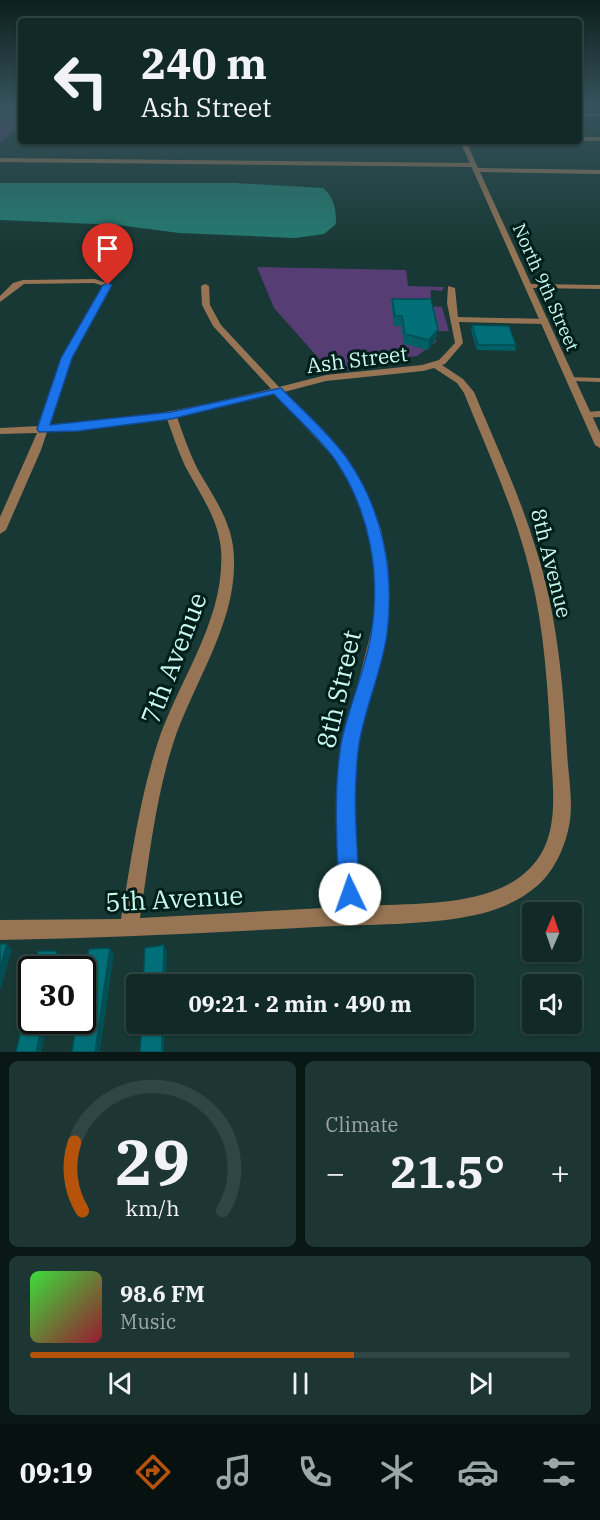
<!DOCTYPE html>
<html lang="en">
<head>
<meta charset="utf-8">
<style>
  :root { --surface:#112a27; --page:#1e3633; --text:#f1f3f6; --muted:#9ca7a7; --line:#304644; --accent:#b45309 }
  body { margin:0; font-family:"IBM Plex Serif",serif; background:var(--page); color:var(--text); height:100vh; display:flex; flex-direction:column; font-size:22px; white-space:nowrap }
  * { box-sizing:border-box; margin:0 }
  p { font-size:20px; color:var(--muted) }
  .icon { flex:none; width:33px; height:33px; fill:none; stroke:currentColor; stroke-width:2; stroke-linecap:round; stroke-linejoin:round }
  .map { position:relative; height:1052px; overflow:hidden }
  .details { display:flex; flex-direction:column; gap:9px; padding:9px; background:#091715; flex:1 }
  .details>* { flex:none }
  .guide { position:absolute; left:18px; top:18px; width:564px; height:126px; border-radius:6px; box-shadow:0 2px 4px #0004,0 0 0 2px var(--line); background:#112a27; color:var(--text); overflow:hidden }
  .needle { width:39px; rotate:2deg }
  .controls { position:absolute; left:522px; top:902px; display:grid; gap:12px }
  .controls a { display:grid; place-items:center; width:60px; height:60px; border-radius:6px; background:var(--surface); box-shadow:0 2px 4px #0004,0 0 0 2px var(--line); font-size:30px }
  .speed { position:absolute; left:18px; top:956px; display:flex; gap:12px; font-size:30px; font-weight:700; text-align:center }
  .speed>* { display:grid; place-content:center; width:78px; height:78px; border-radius:50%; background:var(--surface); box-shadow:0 2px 4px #0004,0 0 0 2px var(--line); line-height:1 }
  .speed .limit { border:3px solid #111; border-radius:9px; background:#fff; color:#111 }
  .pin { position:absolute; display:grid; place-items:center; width:51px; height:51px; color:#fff; margin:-62px -26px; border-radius:50% 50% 50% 0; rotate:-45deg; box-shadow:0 0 6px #0007 }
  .pin .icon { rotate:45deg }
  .me { position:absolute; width:66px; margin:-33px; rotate:357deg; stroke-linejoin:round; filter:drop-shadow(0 0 4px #0008) }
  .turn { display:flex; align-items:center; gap:21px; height:126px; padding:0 24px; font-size:27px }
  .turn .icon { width:78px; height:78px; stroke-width:2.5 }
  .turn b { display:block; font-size:42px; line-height:51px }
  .big { font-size:45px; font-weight:700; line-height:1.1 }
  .details .card { flex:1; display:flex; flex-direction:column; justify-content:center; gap:9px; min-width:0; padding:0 21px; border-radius:9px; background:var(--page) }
  .details .dial { align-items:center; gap:0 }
  .dial svg { height:156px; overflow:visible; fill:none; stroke:var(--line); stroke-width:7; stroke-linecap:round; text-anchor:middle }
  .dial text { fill:var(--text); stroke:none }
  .song { display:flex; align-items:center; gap:18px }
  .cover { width:72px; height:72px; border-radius:9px; background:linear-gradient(135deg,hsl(120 70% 55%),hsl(350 70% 35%)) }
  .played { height:6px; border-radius:3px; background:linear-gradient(90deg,var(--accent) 60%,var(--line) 60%) }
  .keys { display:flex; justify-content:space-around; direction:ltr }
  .heat { display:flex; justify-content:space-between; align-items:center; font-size:33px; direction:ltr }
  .details .tiles { flex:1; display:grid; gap:9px; grid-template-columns:1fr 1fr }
  .card:last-child { grid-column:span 2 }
  .trip { position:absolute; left:126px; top:974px; width:348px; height:60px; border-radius:6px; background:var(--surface); box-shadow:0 2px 4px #0004,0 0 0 2px var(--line); font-weight:700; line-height:60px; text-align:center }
  .dock { display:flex; height:96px; justify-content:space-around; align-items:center; background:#071110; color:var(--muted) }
  .dock .icon { width:42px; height:42px }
  .dock .current { color:var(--accent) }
  .dock b { font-size:27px; color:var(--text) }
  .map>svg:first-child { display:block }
</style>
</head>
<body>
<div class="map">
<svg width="600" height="1052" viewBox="0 0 600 1052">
  <rect width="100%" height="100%" fill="#173834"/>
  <g fill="#563d74">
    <path d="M0,105h21v19l-21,19z"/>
    <path d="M257,267l149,3 2,16 36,1 -2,4 -11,-1 -1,16 12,1 7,24h-13v11l-19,14 -61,6 2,7 -27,3 -57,-64z"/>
  </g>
  <path fill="#227c71" d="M0,183h236l87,5c12,11 13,21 13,36l-12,10 -29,4 -116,-5 -61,-8 -118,-5z"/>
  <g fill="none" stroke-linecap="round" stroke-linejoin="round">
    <g fill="#967454" fill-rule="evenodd">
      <path d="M568,377l32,1v4l-29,-1 -4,-2z"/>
      <path d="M600,411v6l-14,1 -4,-3 4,-3z"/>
    </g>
    <g fill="#967454" fill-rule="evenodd">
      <rect x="579" y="114" width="21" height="2"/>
      <rect x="579" y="137" width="21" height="4"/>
      <path d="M0,158l474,5 3,2 -3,2 -474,-5z"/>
      <path d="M95,279l17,6 -40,73 -23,68c76,-3 148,-19 222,-37l-58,-63 -11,-21 -1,-19 4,-2 4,2 1,19 11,20 58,62 47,-12 96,-10 17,-5 16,-17 -8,-40 1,-17 7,2 3,29 90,2v4l-3,1 -86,-2 4,21 -18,21 -3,1 21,14 11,13c21,51 45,101 61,154 22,66 28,136 32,205 1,23 6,47 3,69 -3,23 -15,51 -33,66 -16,14 -37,23 -57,28 -53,12 -111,10 -165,13 -105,6 -210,11 -315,13v-20l121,-1c10,-58 18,-118 36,-174 21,-65 69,-125 64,-196 -3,-31 -22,-57 -36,-83 -7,-15 -12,-31 -18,-47l-89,12 -31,1 -6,18 -35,80 -6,4v-17l37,-84 -37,1v-6l39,-2 23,-68 42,-72 -10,-3 -70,1 -24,18v-6l13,-13 10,-3zM434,368l23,15 7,10c24,59 51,117 66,179 15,59 18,120 21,180 2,42 10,89 -25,120 -39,36 -116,31 -166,34l-7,-114 6,-49 30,-127 -1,-52 -7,-35 -15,-38 -20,-32 -62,-67 42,-11 97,-10zM275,394l62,67 17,30 15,38 7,35 -1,52 -32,127 -6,49 4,115 -201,11c9,-58 15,-118 33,-174 21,-65 69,-127 60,-198 -4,-29 -22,-53 -36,-78 -8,-16 -14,-34 -20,-51z"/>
    </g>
    <path fill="#967454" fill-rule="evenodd" d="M460,141h6l12,27 122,2v4l-120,-2 51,112 69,1v4l-67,-1 67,145v15l-5,-3z"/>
  </g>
  <g fill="#015f66">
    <path d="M392,299l46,30 -2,10 -8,11 -24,-6 -3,-18h-7l-2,-17z"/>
    <path d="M472,325l44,20 -1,6 -38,-1 -6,-19z"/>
  </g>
  <g fill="#014e53">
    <path d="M438,329l-2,10 -8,11 1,-10z"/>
    <path d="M7,944l5,6 -12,41v-24z"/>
    <path d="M164,945l3,7 -1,32h-3z"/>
    <path d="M110,948l4,6 -14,98h-5z"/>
    <path d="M57,951l4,6 -2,12h-6z"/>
    <path d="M43,1020h5l-6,32h-6z"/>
    <path d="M162,1023h3l-1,29h-2z"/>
  </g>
  <g fill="#016f77" stroke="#014e53" stroke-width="1.5">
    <path d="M392,299h39l7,30 -9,11 -24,-6 -3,-18h-7z"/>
    <path d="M472,325l37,1 7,19h-38z"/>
    <path d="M0,944h7l-7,23z"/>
    <path d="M164,945l-1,39h-20l2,-36z"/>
    <path d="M110,948l-15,104h-23l5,-32h5v-33l7,-38z"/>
    <path d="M38,951h19l-4,18h-18z"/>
    <path d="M32,983v37h11l-7,32h-20z"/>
    <path d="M142,1023h20v29h-22z"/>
  </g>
  <linearGradient id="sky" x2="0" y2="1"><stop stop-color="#0d1f1d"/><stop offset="0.42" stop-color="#36535c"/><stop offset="1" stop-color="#36535c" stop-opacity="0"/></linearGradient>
  <rect width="600" height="252" fill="url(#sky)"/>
  <path fill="#1a73e8" stroke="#114b97" stroke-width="1.5" d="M108,283l4,2 -40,73 -22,67 121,-13 110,-24c21,22 47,44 65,69 37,52 49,115 41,177 -5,37 -22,73 -28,110 -7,50 -2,100 1,150l-3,7 -7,3 -8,-3 -3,-7c-2,-50 -6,-100 2,-150 7,-37 24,-72 30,-109 10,-61 -1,-123 -35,-174 -17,-24 -42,-45 -62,-67l-103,25 -93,12 -39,1 -2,-3 24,-71 42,-73z"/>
  <g text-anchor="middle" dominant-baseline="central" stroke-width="6" stroke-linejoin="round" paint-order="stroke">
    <g font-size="18" fill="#c8f8ef" stroke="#001f1b">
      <text transform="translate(546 287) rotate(66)">North 9th Street</text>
    </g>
    <g font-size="21" fill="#c8f8ef" stroke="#001f1b">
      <text transform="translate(357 359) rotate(-7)">Ash Street</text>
      <text transform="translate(552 563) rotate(76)">8th Avenue</text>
    </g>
    <g font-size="26" fill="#c8f8ef" stroke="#001f1b">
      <text transform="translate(173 658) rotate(-69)">7th Avenue</text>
      <text transform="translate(338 689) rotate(-77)">8th Street</text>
      <text transform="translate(174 898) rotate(-3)">5th Avenue</text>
    </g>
  </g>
</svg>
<div class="controls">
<a><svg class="needle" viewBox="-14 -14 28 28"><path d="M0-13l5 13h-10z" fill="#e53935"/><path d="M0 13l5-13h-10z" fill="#9ca7a7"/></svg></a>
<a><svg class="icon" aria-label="sound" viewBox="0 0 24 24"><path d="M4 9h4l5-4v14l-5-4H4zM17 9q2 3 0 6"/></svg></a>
</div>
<div class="speed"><div class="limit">30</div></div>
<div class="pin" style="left:108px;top:285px;background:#d93025"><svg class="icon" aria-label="arrive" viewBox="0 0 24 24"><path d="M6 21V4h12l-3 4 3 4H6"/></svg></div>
<svg class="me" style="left:350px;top:894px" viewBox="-20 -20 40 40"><circle r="19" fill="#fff"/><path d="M0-13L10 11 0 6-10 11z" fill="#1a73e8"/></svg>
<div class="trip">09:21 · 2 min · 490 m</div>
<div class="guide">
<div class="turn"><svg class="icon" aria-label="left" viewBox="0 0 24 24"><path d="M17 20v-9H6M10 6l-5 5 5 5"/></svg><div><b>240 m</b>Ash Street</div></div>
</div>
</div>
<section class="details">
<div class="tiles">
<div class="card dial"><svg viewBox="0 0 100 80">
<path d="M14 69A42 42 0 1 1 86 69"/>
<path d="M14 69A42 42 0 0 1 10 34" stroke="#b45309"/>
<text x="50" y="56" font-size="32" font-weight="700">29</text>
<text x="50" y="72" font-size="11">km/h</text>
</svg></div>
<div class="card"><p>Climate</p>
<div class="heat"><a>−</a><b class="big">21.5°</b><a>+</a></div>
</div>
<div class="card">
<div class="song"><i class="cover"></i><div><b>98.6 FM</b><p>Music</p></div></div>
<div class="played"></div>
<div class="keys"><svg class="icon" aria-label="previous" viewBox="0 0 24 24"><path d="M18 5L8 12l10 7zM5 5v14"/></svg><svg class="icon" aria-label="pause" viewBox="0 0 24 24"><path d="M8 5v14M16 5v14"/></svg><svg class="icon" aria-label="next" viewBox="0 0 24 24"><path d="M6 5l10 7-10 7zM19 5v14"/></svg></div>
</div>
</div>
</section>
<nav class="dock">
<b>09:19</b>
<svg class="icon current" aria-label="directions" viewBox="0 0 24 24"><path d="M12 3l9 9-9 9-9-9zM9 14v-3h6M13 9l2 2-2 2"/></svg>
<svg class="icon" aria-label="music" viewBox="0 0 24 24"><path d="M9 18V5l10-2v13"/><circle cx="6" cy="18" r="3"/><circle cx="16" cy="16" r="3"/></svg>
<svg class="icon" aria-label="phone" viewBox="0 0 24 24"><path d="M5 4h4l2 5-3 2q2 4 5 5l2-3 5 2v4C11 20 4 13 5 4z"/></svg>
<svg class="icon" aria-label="climate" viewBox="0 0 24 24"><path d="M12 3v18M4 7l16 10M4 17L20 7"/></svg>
<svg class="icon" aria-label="car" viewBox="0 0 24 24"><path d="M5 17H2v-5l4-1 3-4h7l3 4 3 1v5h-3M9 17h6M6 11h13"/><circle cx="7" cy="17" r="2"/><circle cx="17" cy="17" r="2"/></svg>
<svg class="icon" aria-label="filters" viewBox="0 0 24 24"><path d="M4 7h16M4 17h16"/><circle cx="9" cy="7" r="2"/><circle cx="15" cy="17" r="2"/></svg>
</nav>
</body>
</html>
